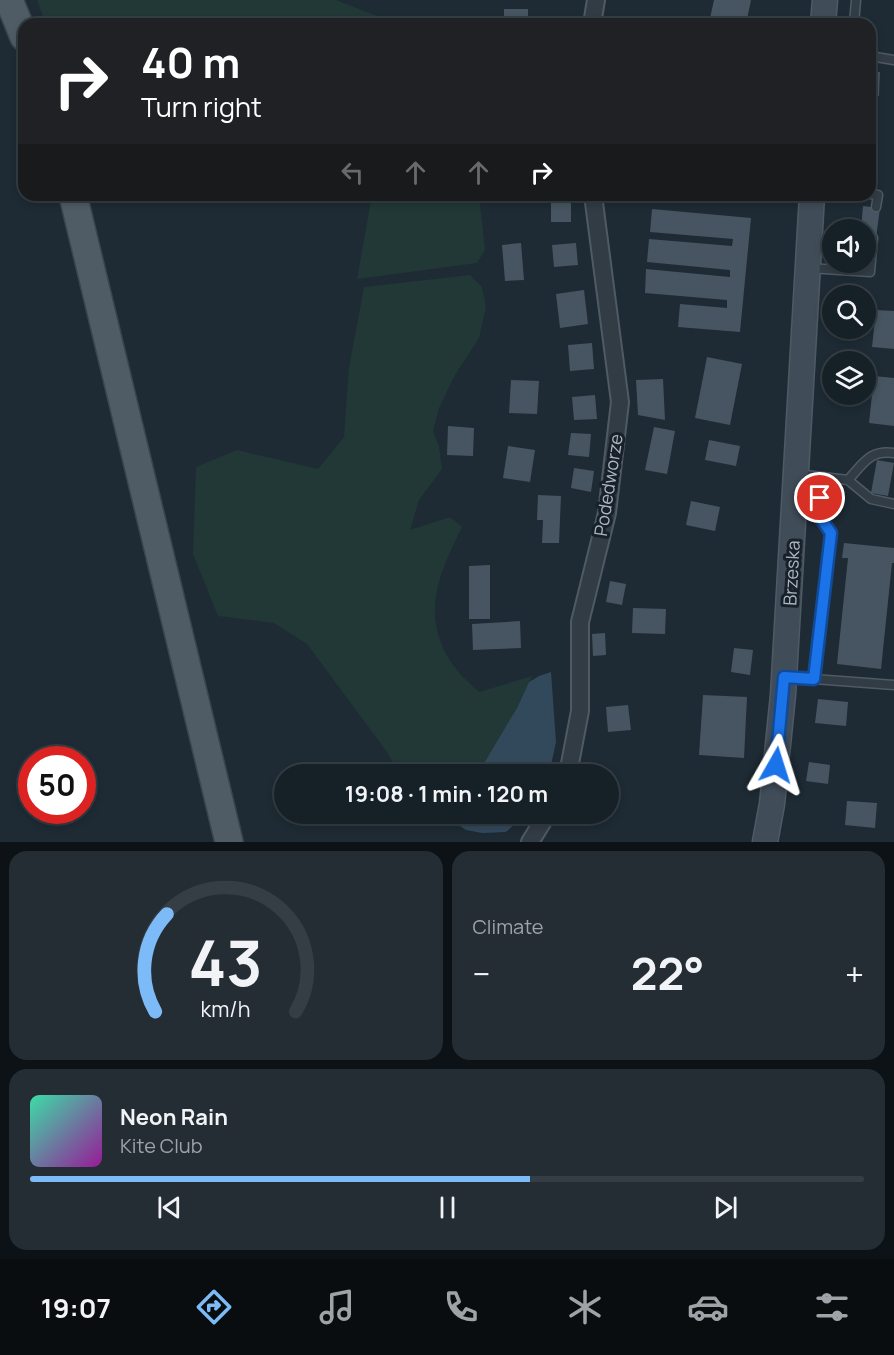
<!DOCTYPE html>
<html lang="en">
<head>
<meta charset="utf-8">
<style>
  :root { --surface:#162027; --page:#232d33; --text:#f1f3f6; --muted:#9ea3a7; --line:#353e44; --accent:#7cbbf7 }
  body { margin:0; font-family:Manrope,sans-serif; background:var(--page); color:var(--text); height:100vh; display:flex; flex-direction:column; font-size:22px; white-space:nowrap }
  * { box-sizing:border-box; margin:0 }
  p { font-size:20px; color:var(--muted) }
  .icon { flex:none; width:33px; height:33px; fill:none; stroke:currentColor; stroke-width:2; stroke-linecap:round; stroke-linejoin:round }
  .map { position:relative; height:842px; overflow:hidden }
  .sheet { display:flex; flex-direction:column; gap:9px; padding:9px; background:#0c1215; flex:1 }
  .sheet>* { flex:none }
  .banner { position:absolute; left:18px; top:18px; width:858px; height:183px; border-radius:18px; box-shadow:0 3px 9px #0003,0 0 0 2px var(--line); background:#202124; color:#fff; overflow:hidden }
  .buttons { position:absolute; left:822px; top:219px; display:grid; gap:12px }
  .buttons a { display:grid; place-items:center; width:54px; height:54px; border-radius:50%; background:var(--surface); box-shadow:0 3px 9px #0003,0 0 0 2px var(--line); font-size:30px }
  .speed { position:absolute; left:18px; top:746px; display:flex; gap:12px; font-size:30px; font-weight:700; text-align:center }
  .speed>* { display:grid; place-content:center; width:78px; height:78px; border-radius:50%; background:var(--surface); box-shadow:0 3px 9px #0003,0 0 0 2px var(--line); line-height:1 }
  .speed .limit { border:9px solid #d22; background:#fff; color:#111 }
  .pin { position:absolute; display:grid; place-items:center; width:51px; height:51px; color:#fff; margin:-26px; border:3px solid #fff; border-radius:50%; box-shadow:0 2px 6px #0007 }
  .me { position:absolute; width:66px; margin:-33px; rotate:6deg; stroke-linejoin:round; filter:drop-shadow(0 0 4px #0008) }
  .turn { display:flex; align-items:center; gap:21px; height:126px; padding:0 24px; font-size:27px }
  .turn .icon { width:78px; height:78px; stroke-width:2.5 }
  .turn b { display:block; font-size:42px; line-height:51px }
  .lanes { display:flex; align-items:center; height:57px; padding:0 24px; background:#0003; justify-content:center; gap:30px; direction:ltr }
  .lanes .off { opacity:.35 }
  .big { font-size:45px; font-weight:700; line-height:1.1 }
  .sheet .widget { flex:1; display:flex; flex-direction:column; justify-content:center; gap:9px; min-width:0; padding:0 21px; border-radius:18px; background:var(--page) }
  .sheet .dial { align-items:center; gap:0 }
  .dial svg { height:156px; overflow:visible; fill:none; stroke:var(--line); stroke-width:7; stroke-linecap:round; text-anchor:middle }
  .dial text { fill:var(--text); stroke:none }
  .song { display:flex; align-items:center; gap:18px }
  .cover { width:72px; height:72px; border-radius:9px; background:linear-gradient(135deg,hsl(160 70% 55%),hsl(300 70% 35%)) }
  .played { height:6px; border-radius:3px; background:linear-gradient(90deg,var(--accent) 60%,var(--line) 60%) }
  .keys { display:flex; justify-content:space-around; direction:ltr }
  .heat { display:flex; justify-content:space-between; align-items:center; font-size:33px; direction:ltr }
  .sheet .tiles { flex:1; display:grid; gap:9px; grid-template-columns:1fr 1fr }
  .widget:last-child { grid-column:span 2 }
  .trip { position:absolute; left:274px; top:764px; width:345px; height:60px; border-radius:30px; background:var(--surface); box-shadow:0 3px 9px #0003,0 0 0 2px var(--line); font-weight:700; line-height:60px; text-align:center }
  .tab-bar { display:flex; height:96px; justify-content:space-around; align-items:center; background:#090d10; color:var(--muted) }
  .tab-bar .icon { width:42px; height:42px }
  .tab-bar .current { color:var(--accent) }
  .tab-bar b { font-size:27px; color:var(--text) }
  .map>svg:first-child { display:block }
</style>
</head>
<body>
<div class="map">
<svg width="894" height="842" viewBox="0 0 894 842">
  <rect width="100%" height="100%" fill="#1e2b34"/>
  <g fill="#213836">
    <path d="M37,0h299l59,23 9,1h-358z"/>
    <path d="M372,195h107l6,55 -8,13 -120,16z"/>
    <path d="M470,275l12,12 4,20 -7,31 -24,37 -16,33 -6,23 6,16 3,22 -23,31 -9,30 40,-13 12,10c-25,50 -43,93 -6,142 7,9 16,16 23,23l53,-16c-16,34 -33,71 -58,98h-74l-13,-22 -80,-108 -33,-21 -56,-7 -25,-62 3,-87 41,-17 81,19 26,-32 5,-70 15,-80z"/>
  </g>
  <g fill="#32495c">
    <path d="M551,672l5,70 -7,32h-75l12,-14 31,-52 12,-26 10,-6z"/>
    <path d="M451,813h76l-21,19 -24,1 -16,-3 -15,-10z"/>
  </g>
  <g fill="#465561">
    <path d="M714,0h37l-5,24 -37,-1z"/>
    <rect x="504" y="9" width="24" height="15"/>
    <path d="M870,72h10l-1,24h-9z"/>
    <path d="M870,154l7,1 -2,21h-5z"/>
    <path d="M551,197l20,1v24h-20z"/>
    <path d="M863,206l17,2 -4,30 -10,-1v-7h-5z"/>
    <path d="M652,209l99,9 -11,114 -62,-5 2,-23 47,4v-8l-82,-7 1,-24 84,8v-7l-83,-8 2,-23 83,7 1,-7 -83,-7z"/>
    <path d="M521,243l3,37 -19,1 -3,-36z"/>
    <path d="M576,243l2,22 -24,2 -2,-22z"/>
    <path d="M584,290l4,34 -28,4 -4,-34z"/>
    <path d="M876,310l18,1v38l-22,-2z"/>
    <path d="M592,343l2,26 -24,2 -2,-26z"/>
    <path d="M707,357l35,7 -12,61 -35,-7z"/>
    <path d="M874,376l20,2v48l-25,-3z"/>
    <path d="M663,379l2,41 -27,-5 -2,-35z"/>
    <path d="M511,380l28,1 -2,33 -28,-1z"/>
    <path d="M595,395l2,24 -23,1 -2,-23z"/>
    <path d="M448,426l26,2 -1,28 -26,-1z"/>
    <path d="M654,427l21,4 -8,43 -22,-4z"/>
    <path d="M571,433l20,1 -2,23 -21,-2z"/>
    <path d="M709,440l31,6 -4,20 -31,-6z"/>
    <path d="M508,446l27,4 -5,32 -27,-4z"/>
    <path d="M877,460l17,3 -6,33 -17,-3z"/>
    <path d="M574,468l20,3 -3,21 -20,-4z"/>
    <path d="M538,495l23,1 -2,47h-17l1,-23h-6z"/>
    <path d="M691,501l29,6 -5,24 -29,-6z"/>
    <path d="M844,543l50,5v15h-2l-11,106 -44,-5 11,-106h-6z"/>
    <path d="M490,565v54h-21v-53z"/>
    <path d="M610,581l16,3 -4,21 -16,-3z"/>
    <path d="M633,608l33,1 -1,25 -33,-1z"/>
    <path d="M520,621l1,27 -48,2 -1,-26z"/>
    <path d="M605,633l1,22 -13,1 -1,-22z"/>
    <path d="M734,648l19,2 -3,25 -19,-3z"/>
    <path d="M703,695l44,2 -3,61 -45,-3z"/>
    <path d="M818,699l30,3 -2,24 -31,-3z"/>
    <path d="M628,705l3,25 -23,2 -2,-25z"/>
    <path d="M809,762l21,3 -2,19 -22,-3z"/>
    <path d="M847,801l30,2 -2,25 -30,-3z"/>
  </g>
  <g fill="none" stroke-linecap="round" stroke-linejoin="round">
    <g stroke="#4f5a64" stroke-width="11">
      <g id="lane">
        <path d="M854,24l2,-24"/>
        <path d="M870,56l24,4"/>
        <path d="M870,194l8,1 -2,12"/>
        <path d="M809,268l61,4 3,-34"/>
        <path d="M797,474l51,6 23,19 23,5"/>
        <path d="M848,480c16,-17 21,-30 46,-27"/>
        <path d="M787,677l107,8"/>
        <path d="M814,679l17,-146 -9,-13 -3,-43"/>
      </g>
    </g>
    <g stroke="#4f5a64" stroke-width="20">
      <g id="street">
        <path d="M592,24l4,-24"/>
        <path d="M568,774l12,-63v-89l27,-109 13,-111 -27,-207"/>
        <path d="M530,842l18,-29"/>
      </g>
    </g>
    <g stroke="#4f5a64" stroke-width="27">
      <g id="secondary">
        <path d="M823,24l2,-24"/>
        <path d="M765,842l7,-38 11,-109 29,-500"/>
      </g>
    </g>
    <g stroke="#3b454f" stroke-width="30">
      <g id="primary">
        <path d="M9,0l15,37"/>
        <path d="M73,195l156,647"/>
      </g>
    </g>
    <use href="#lane" stroke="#323c45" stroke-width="8"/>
    <use href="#street" stroke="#323c45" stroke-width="16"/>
    <use href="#secondary" stroke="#404c58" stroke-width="24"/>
    <use href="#primary" stroke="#4f5c66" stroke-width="27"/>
  </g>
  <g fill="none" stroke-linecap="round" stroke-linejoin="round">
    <g stroke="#114b97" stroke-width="15">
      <path id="route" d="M776,765l8,-88 30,2 17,-146 -9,-13 -2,-22"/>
    </g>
    <use href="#route" stroke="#1a73e8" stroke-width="10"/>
  </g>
  <g text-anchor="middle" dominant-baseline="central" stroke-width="6" stroke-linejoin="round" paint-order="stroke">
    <g font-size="18" fill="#abb7c3" stroke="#182129">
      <text transform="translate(608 485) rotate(-81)">Podedworze</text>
      <text transform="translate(791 573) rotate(-87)">Brzeska</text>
    </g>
  </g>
</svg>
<div class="buttons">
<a><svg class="icon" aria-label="sound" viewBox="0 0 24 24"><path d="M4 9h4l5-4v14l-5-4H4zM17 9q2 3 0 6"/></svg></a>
<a><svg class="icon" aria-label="search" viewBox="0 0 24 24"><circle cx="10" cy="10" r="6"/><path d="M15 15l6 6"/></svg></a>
<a><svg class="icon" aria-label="layers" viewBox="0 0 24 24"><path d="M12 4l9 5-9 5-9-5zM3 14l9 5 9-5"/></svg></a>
</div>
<div class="speed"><div class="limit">50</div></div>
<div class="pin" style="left:820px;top:498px;background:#d93025"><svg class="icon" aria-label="arrive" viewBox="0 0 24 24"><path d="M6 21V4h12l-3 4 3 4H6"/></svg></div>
<svg class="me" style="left:776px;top:765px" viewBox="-20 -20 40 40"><path d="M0-17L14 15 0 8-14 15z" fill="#1a73e8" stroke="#fff" stroke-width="4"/></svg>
<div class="trip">19:08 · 1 min · 120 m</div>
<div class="banner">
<div class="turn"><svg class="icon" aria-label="right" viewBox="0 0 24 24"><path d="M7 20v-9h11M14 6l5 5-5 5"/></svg><div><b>40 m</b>Turn right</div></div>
<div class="lanes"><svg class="icon off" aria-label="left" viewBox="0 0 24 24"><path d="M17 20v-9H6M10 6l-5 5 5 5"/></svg><svg class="icon off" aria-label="ahead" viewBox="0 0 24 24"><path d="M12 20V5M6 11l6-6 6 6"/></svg><svg class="icon off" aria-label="ahead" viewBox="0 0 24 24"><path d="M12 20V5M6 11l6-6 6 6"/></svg><svg class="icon" aria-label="right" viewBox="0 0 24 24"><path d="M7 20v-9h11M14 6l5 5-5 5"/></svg></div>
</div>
</div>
<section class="sheet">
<div class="tiles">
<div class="widget dial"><svg viewBox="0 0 100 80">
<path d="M14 69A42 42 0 1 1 86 69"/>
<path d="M14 69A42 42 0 0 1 20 19" stroke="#7cbbf7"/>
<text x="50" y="56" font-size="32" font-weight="700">43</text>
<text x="50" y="72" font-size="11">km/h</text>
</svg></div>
<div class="widget"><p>Climate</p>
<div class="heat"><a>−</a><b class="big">22°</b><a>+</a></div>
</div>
<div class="widget">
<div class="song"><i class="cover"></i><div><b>Neon Rain</b><p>Kite Club</p></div></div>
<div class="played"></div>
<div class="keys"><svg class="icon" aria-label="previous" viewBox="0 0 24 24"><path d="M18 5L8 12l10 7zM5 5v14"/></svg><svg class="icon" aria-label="pause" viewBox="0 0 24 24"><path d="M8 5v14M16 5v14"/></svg><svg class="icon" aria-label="next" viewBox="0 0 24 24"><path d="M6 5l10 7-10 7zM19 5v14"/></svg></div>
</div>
</div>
</section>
<nav class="tab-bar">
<b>19:07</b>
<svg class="icon current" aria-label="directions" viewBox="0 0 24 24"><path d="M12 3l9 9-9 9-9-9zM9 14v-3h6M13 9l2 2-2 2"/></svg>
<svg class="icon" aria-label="music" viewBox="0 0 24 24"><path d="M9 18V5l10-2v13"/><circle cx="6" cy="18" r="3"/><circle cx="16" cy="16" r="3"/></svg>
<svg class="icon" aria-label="phone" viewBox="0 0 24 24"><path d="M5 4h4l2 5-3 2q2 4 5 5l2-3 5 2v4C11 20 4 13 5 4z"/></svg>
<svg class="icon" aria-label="climate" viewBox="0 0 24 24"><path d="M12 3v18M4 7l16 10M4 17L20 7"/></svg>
<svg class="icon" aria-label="car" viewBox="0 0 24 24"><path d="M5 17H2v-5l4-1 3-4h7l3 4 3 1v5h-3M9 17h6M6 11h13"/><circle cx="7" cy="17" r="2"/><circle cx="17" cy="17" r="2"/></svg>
<svg class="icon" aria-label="filters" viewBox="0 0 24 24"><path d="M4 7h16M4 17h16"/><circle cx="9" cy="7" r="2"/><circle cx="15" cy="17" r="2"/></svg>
</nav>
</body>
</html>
